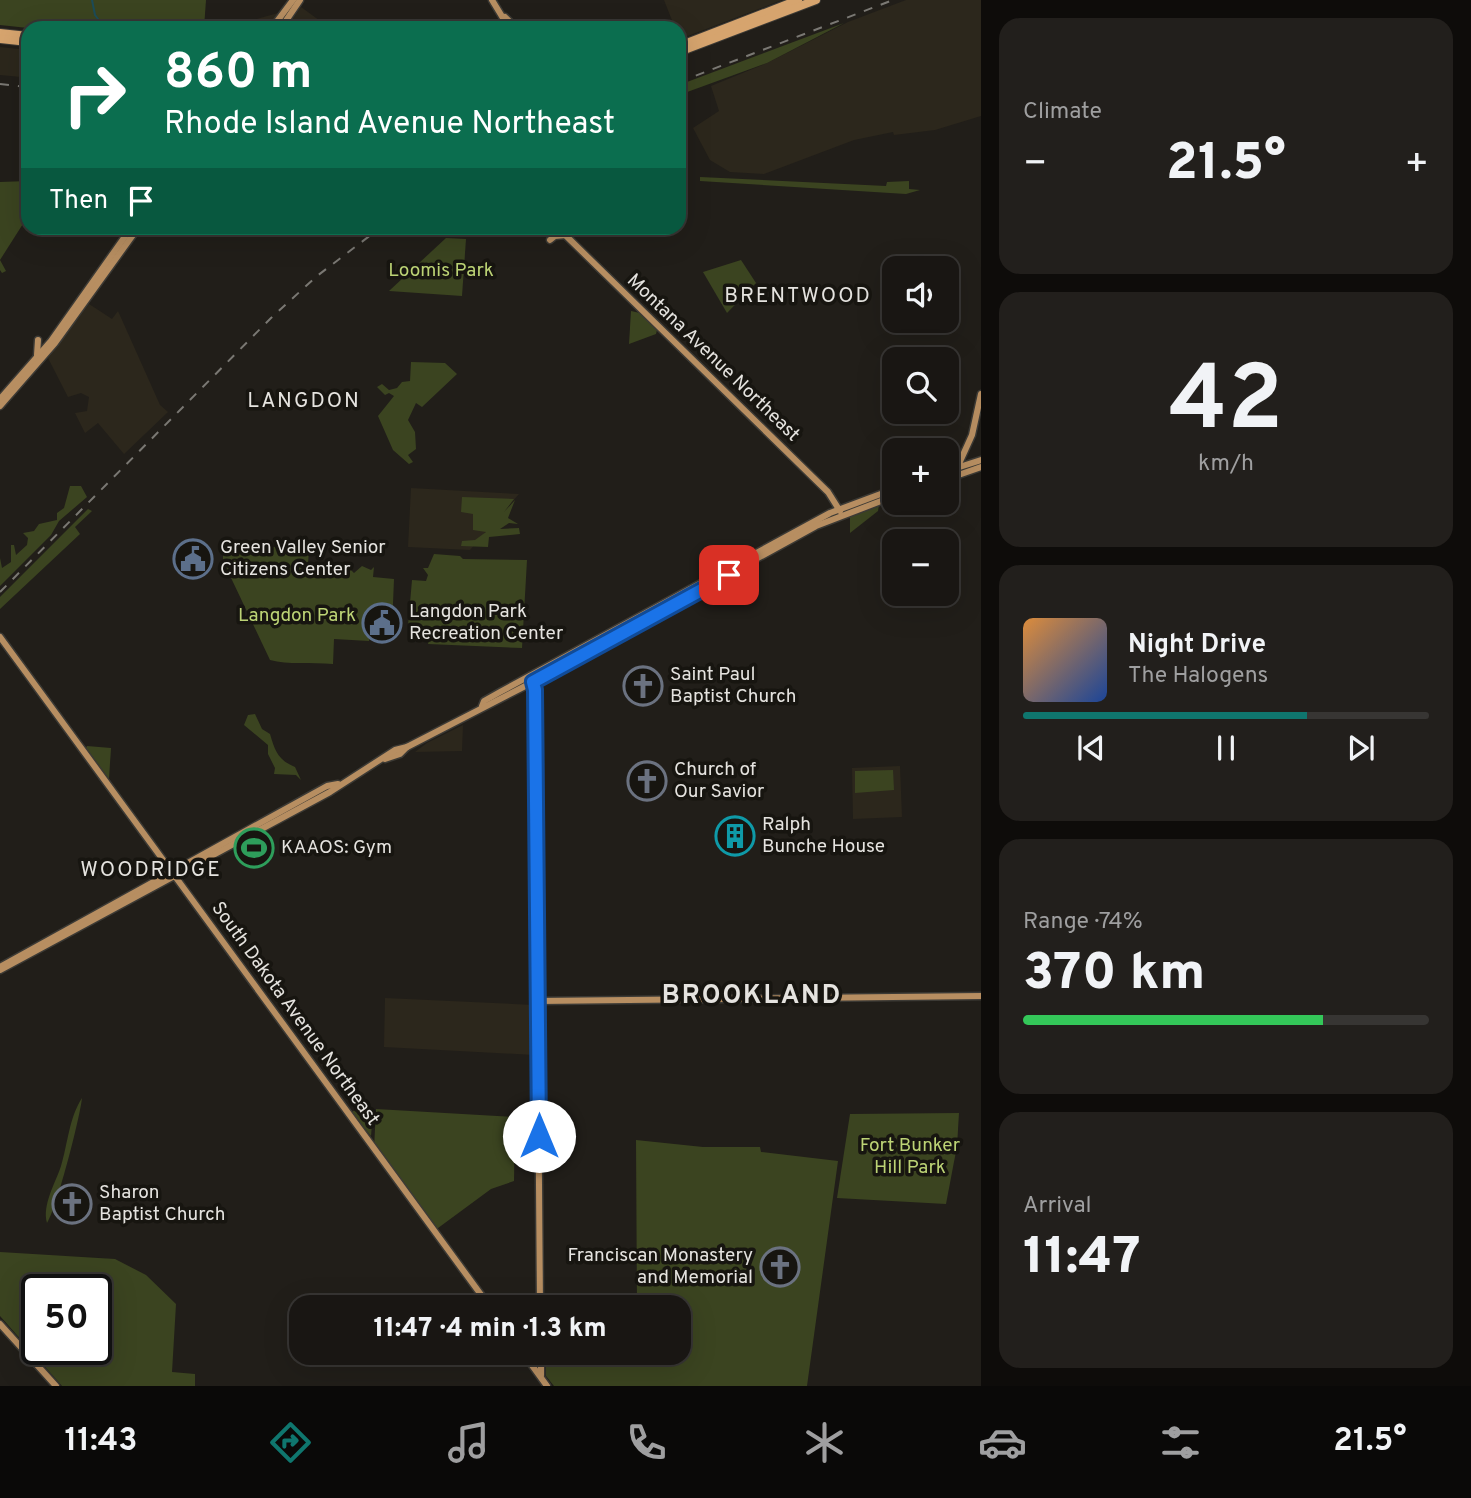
<!DOCTYPE html>
<html lang="en">
<head>
<meta charset="utf-8">
<style>
  :root { --surface:#191613; --page:#221f1c; --text:#f1f3f6; --muted:#9f9fa0; --line:#373533; --accent:#0f766e }
  body { margin:0; font-family:Overpass,sans-serif; background:var(--page); color:var(--text); height:100vh; display:flex; flex-direction:column; font-size:26px; white-space:nowrap }
  * { box-sizing:border-box; margin:0 }
  p { font-size:23px; color:var(--muted) }
  .icon { flex:none; width:38px; height:38px; fill:none; stroke:currentColor; stroke-width:2; stroke-linecap:round; stroke-linejoin:round }
  .map { position:relative; flex:1; overflow:hidden }
  .panel { display:flex; flex-direction:column; gap:18px; padding:18px; background:#0e0c0a; width:490px }
  .panel>* { flex:none }
  .top-card { position:absolute; left:21px; top:21px; width:665px; height:214px; border-radius:21px; box-shadow:0 7px 28px #0002,0 0 0 2px var(--line); background:#0b6e4f; color:#fff; overflow:hidden }
  .controls { position:absolute; left:882px; top:256px; display:grid; gap:14px }
  .controls a { display:grid; place-items:center; width:77px; height:77px; border-radius:14px; background:var(--surface); box-shadow:0 7px 28px #0002,0 0 0 2px var(--line); font-size:35px }
  .speed { position:absolute; left:21px; top:1274px; display:flex; gap:14px; font-size:35px; font-weight:700; text-align:center }
  .speed>* { display:grid; place-content:center; width:91px; height:91px; border-radius:50%; background:var(--surface); box-shadow:0 7px 28px #0002,0 0 0 2px var(--line); line-height:1 }
  .speed .limit { border:4px solid #111; border-radius:10px; background:#fff; color:#111 }
  .pin { position:absolute; display:grid; place-items:center; width:60px; height:60px; color:#fff; margin:-30px; border-radius:14px; box-shadow:0 4px 10px #0006 }
  .me { position:absolute; width:77px; margin:-38px; rotate:0deg; stroke-linejoin:round; filter:drop-shadow(0 0 5px #0008) }
  .turn { display:flex; align-items:center; gap:24px; height:147px; padding:0 28px; font-size:32px }
  .turn .icon { width:91px; height:91px; stroke-width:2.5 }
  .turn b { display:block; font-size:49px; line-height:60px }
  .then { display:flex; align-items:center; height:66px; padding:0 28px; background:#0003; gap:14px; font-size:26px }
  .big { font-size:52px; font-weight:800; line-height:1.1 }
  .panel .card { flex:1; display:flex; flex-direction:column; justify-content:center; gap:10px; min-width:0; padding:0 24px; border-radius:21px; background:var(--page) }
  .panel .dial { align-items:center; gap:0 }
  .dial b { font-size:91px; line-height:1 }
  .song { display:flex; align-items:center; gap:21px }
  .cover { width:84px; height:84px; border-radius:10px; background:linear-gradient(135deg,hsl(30 70% 55%),hsl(220 70% 35%)) }
  .played { height:7px; border-radius:4px; background:linear-gradient(90deg,var(--accent) 70%,var(--line) 70%) }
  .keys { display:flex; justify-content:space-around; direction:ltr }
  .heat { display:flex; justify-content:space-between; align-items:center; font-size:38px; direction:ltr }
  .charge { height:10px; border-radius:5px; background:linear-gradient(90deg,#34c759 74%,var(--line) 0) }
  .trip { position:absolute; left:289px; top:1295px; width:402px; height:70px; border-radius:21px; background:var(--surface); box-shadow:0 7px 28px #0002,0 0 0 2px var(--line); font-weight:800; line-height:70px; text-align:center }
  .tab-bar { display:flex; height:112px; justify-content:space-around; align-items:center; background:#0a0908; color:var(--muted) }
  .tab-bar .icon { width:49px; height:49px }
  .tab-bar .on { color:var(--accent) }
  .tab-bar b { font-size:32px; color:var(--text) }
  main { display:flex; flex:1; min-height:0 }
  .map>svg:first-child { display:block }
</style>
</head>
<body>
<main>
<div class="map">
<svg width="981" height="1386" viewBox="0 0 981 1386">
  <rect width="100%" height="100%" fill="#211e19"/>
  <g fill="#2c271c">
    <path d="M664,0h118l-102,39 -1,-11h-4z"/>
    <path d="M906,0h75v116l-46,14 -41,5 -1,-3 -39,8 -90,34 -34,-2 -20,-12 -17,-32 26,-17 -8,-25 56,-23 81,-41z"/>
    <path d="M301,7l26,19v2h-41z"/>
    <path d="M278,13l-11,15h-34l2,-3z"/>
    <path d="M0,47l28,3v17h-6l-1,10 -21,-2z"/>
    <path d="M89,304l23,15 6,-8 42,94 8,7 -44,42 -26,-31 -13,10 -10,-20 12,-2 2,-14 -8,-4 -13,4 -20,-39z"/>
    <path d="M411,488l108,6 -49,56 -62,-3z"/>
    <path d="M463,725l-1,26 -47,1 12,-9z"/>
    <path d="M900,766l2,51 -49,2 -1,-51z"/>
    <path d="M385,998l149,7v50l-150,-8z"/>
  </g>
  <g fill="#3b4420" fill-rule="evenodd">
    <path d="M0,0h206l-2,28h-176l-28,-3z"/>
    <path d="M844,23l-77,40 -88,32v-10z"/>
    <path d="M700,177l186,9 1,-4 22,-1v8l11,1 -14,4 -206,-13z"/>
    <path d="M28,181v35l-28,44 6,11 -4,2 -2,-3v-88z"/>
    <path d="M446,238l20,1 -4,57 -73,-5z"/>
    <path d="M741,260l15,23 -29,30 -24,-41z"/>
    <path d="M631,311l9,2 17,17 -1,4 -27,10z"/>
    <path d="M411,362l34,1 12,11 -35,33 -6,-4 -8,17 7,12 1,17 -8,6 5,7 -4,2 -16,-14 -15,-34 16,-20 -5,-3 -4,2 -8,-8 5,-3 7,6 8,-2 5,-6 8,-1z"/>
    <path d="M70,486h11l6,11 -28,24 -8,14 -51,51v-28l2,10 9,-6v-17h3l2,10 11,-10 1,-7 -5,-5 11,-2 5,-7 18,-4v-7l7,-5z"/>
    <path d="M462,497l52,2 -10,13 11,-12 -7,18 10,6 -9,-1 -9,6 19,-1 1,6 -31,3 -1,10 -27,-1 1,-5 13,-1 11,-8 -13,-2v-16l-12,-2z"/>
    <path d="M879,505l-1,6 -28,22v-17z"/>
    <path d="M88,509l4,2 -17,16 5,7 -80,75v-12z"/>
    <path d="M240,544l69,6 -1,14 7,11 32,2 1,-10 6,6 8,-7 9,4 3,-3 -1,10 21,2 -2,49 -22,2 -1,11 -35,-2 -1,25c-22,-2 -45,1 -63,-4l-47,-99v-15z"/>
    <path d="M434,554l26,2 3,3 64,1 -5,88 -94,-4 4,-17 -24,-1 4,-46 14,1 2,-6 -5,-7h5z"/>
    <path d="M255,714l7,15 8,5c5,17 8,26 25,33l6,13 -5,-5 -22,-1 1,-6 -7,-14v-9l-24,-20 4,-10z"/>
    <path d="M87,746l24,2 -2,31 -23,-31z"/>
    <path d="M893,770l1,20 -39,3v-22z"/>
    <path d="M82,1098c-2,20 -26,113 -35,125 -5,-18 8,-39 14,-57 7,-23 8,-48 21,-68z"/>
    <path d="M376,1109l139,8 -1,64 -23,8 -57,42 -60,-82z"/>
    <path d="M353,1111l20,1 -2,24 -19,-22z"/>
    <path d="M959,1113l-2,33 -11,58 -109,-6 13,-84z"/>
    <path d="M636,1140l67,7h57l1,5 77,9 -31,225h-253l-8,-10v-23h133v-46h-42z"/>
    <path d="M0,1252l115,7 31,16 30,29 -4,68 23,2v12h-133l-62,-70zM37,1290h59v59h-59z"/>
  </g>
  <g fill="none" stroke-linecap="round" stroke-linejoin="round">
    <path stroke="#1c4b58" stroke-width="2" d="M92,0l3,15 9,12"/>
    <g stroke="#3c3a35" stroke-width="9">
      <g id="major">
        <path d="M492,0l17,28"/>
        <path d="M505,17l11,11"/>
        <path d="M272,28l21,-28"/>
        <path d="M281,28l19,-28"/>
        <path d="M558,228l270,264 12,19"/>
        <path d="M550,240l5,-4 11,-1"/>
        <path d="M37,355l1,-15"/>
        <path d="M0,399l51,-58 80,-113"/>
        <path d="M0,406l55,-63 83,-115"/>
        <path d="M947,471l34,-11"/>
        <path d="M953,477l19,-42 9,-41"/>
        <path d="M947,479l34,-12"/>
        <path d="M0,637l490,670"/>
        <path d="M530,676l5,14 5,617"/>
        <path d="M482,706l2,-5 16,-9 330,-179 64,-24"/>
        <path d="M385,759l15,-5 7,-7"/>
        <path d="M0,967l327,-181 11,-2"/>
        <path d="M0,970l330,-178 65,-42 12,-3 126,-65 283,-156 78,-30"/>
        <path d="M538,1001l443,-5"/>
        <path d="M0,1324l56,62"/>
        <path d="M523,1353l24,33"/>
        <path d="M541,1353v22"/>
      </g>
    </g>
    <g stroke="#3c3a35" stroke-width="10">
      <g id="highway">
        <path d="M0,33l28,3"/>
        <path d="M0,39l28,3"/>
        <path d="M679,46l119,-46"/>
        <path d="M679,52l137,-52"/>
      </g>
    </g>
    <use href="#major" stroke="#b78e61" stroke-width="6"/>
    <use href="#highway" stroke="#d6a46e" stroke-width="8"/>
    <g stroke="#7a7873" stroke-width="2" stroke-dasharray="9 9" stroke-linecap="butt">
      <path d="M679,82l214,-82"/>
      <path d="M0,84l28,3"/>
      <path d="M0,592l271,-274 46,-42 63,-48"/>
    </g>
  </g>
  <g fill="none" stroke-linecap="round" stroke-linejoin="round">
    <g stroke="#114b97" stroke-width="18">
      <path id="route" d="M539,1136l-4,-446 -2,-8 196,-107"/>
    </g>
    <use href="#route" stroke="#1a73e8" stroke-width="12"/>
  </g>
  <defs>
    <g id="civic-ring" transform="scale(2.0125)"><circle r="9.5" fill="#171510" stroke="#5c6f8a" stroke-width="1.5"/><path d="M-.6-6.5H3V-4.5H.6V-3L4-1V1h2V6H-6V1h2V-1L-.6-3ZM-1.2 2.5V6h2.4V2.5Z" fill="#5c6f8a"/></g>
    <g id="church-ring" transform="scale(2.0125)"><circle r="9.5" fill="#171510" stroke="#6b7280" stroke-width="1.5"/><path d="M-1.2-6h2.4v3.5h3.3v2.4h-3.3V6h-2.4V-.1h-3.3v-2.4h3.3Z" fill="#6b7280"/></g>
    <g id="building-ring" transform="scale(2.0125)"><circle r="9.5" fill="#171510" stroke="#0f9aa8" stroke-width="1.5"/><path d="M-4-6H4V6H1V3H-1V6H-4ZM-2.5-4.3h1.7v1.8h-1.7ZM.8-4.3h1.7v1.8H.8ZM-2.5-1h1.7V.8h-1.7ZM.8-1h1.7V.8H.8Z" fill="#0f9aa8"/></g>
    <g id="stadium-ring" transform="scale(2.0125)"><circle r="9.5" fill="#171510" stroke="#2e9e5b" stroke-width="1.5"/><path d="M0-5a6.5 5 0 1 0 0 10a6.5 5 0 1 0 0-10ZM-3.5-1.8h7v3.6h-7Z" fill="#2e9e5b"/></g>
  </defs>
  <g fill-rule="evenodd">
    <use href="#civic-ring" x="193" y="559"/>
    <use href="#civic-ring" x="382" y="623"/>
    <use href="#church-ring" x="643" y="686"/>
    <use href="#church-ring" x="647" y="781"/>
    <use href="#building-ring" x="735" y="836"/>
    <use href="#stadium-ring" x="254" y="848"/>
    <use href="#church-ring" x="72" y="1204"/>
    <use href="#church-ring" x="780" y="1267"/>
  </g>
  <g text-anchor="middle" dominant-baseline="central" stroke-width="7" stroke-linejoin="round" paint-order="stroke">
    <g font-size="19" fill="#bcd375" stroke="#171510">
      <text x="441" y="271">Loomis Park</text>
      <text x="297" y="616">Langdon Park</text>
      <text x="910" y="1146">Fort Bunker<tspan x="910" dy="22">Hill Park</tspan></text>
    </g>
    <g font-size="19" fill="#e5e3df" stroke="#171510">
      <text transform="translate(713 358) rotate(44)">Montana Avenue Northeast</text>
      <text transform="translate(295 1014) rotate(54)">South Dakota Avenue Northeast</text>
    </g>
    <g font-size="19" fill="#e5e3df" stroke="#171510" text-anchor="start">
      <text x="220" y="548">Green Valley Senior<tspan x="220" dy="22">Citizens Center</tspan></text>
      <text x="409" y="612">Langdon Park<tspan x="409" dy="22">Recreation Center</tspan></text>
      <text x="670" y="675">Saint Paul<tspan x="670" dy="22">Baptist Church</tspan></text>
      <text x="674" y="770">Church of<tspan x="674" dy="22">Our Savior</tspan></text>
      <text x="762" y="825">Ralph<tspan x="762" dy="22">Bunche House</tspan></text>
      <text x="281" y="848">KAAOS: Gym</text>
      <text x="99" y="1193">Sharon<tspan x="99" dy="22">Baptist Church</tspan></text>
      <text x="753" y="1256" text-anchor="end">Franciscan Monastery<tspan x="753" dy="22">and Memorial</tspan></text>
    </g>
    <g font-size="21" letter-spacing="2" fill="#e5e3df" stroke="#171510">
      <text x="798" y="296">BRENTWOOD</text>
      <text x="304" y="401">LANGDON</text>
      <text x="151" y="870">WOODRIDGE</text>
    </g>
    <g font-size="26" font-weight="bold" letter-spacing="2" fill="#e5e3df" stroke="#171510">
      <text x="752" y="996">BROOKLAND</text>
    </g>
  </g>
</svg>
<div class="controls">
<a><svg class="icon" aria-label="sound" viewBox="0 0 24 24"><path d="M4 9h4l5-4v14l-5-4H4zM17 9q2 3 0 6"/></svg></a>
<a><svg class="icon" aria-label="search" viewBox="0 0 24 24"><circle cx="10" cy="10" r="6"/><path d="M15 15l6 6"/></svg></a>
<a>+</a>
<a>−</a>
</div>
<div class="speed"><div class="limit">50</div></div>
<div class="pin" style="left:729px;top:575px;background:#d93025"><svg class="icon" aria-label="arrive" viewBox="0 0 24 24"><path d="M6 21V4h12l-3 4 3 4H6"/></svg></div>
<svg class="me" style="left:539px;top:1136px" viewBox="-20 -20 40 40"><circle r="19" fill="#fff"/><path d="M0-13L10 11 0 6-10 11z" fill="#1a73e8"/></svg>
<div class="trip">11:47 · 4 min · 1.3 km</div>
<div class="top-card">
<div class="turn"><svg class="icon" aria-label="right" viewBox="0 0 24 24"><path d="M7 20v-9h11M14 6l5 5-5 5"/></svg><div><b>860 m</b>Rhode Island Avenue Northeast</div></div>
<div class="then">Then<svg class="icon" aria-label="arrive" viewBox="0 0 24 24"><path d="M6 21V4h12l-3 4 3 4H6"/></svg></div>
</div>
</div>
<section class="panel">
<div class="card"><p>Climate</p>
<div class="heat"><a>−</a><b class="big">21.5°</b><a>+</a></div>
</div>
<div class="card dial"><b>42</b><p>km/h</p></div>
<div class="card">
<div class="song"><i class="cover"></i><div><b>Night Drive</b><p>The Halogens</p></div></div>
<div class="played"></div>
<div class="keys"><svg class="icon" aria-label="previous" viewBox="0 0 24 24"><path d="M18 5L8 12l10 7zM5 5v14"/></svg><svg class="icon" aria-label="pause" viewBox="0 0 24 24"><path d="M8 5v14M16 5v14"/></svg><svg class="icon" aria-label="next" viewBox="0 0 24 24"><path d="M6 5l10 7-10 7zM19 5v14"/></svg></div>
</div>
<div class="card"><p>Range · 74%</p><b class="big">370 km</b><div class="charge"></div></div>
<div class="card"><p>Arrival</p><b class="big">11:47</b></div>
</section>
</main>
<nav class="tab-bar">
<b>11:43</b>
<svg class="icon on" aria-label="directions" viewBox="0 0 24 24"><path d="M12 3l9 9-9 9-9-9zM9 14v-3h6M13 9l2 2-2 2"/></svg>
<svg class="icon" aria-label="music" viewBox="0 0 24 24"><path d="M9 18V5l10-2v13"/><circle cx="6" cy="18" r="3"/><circle cx="16" cy="16" r="3"/></svg>
<svg class="icon" aria-label="phone" viewBox="0 0 24 24"><path d="M5 4h4l2 5-3 2q2 4 5 5l2-3 5 2v4C11 20 4 13 5 4z"/></svg>
<svg class="icon" aria-label="climate" viewBox="0 0 24 24"><path d="M12 3v18M4 7l16 10M4 17L20 7"/></svg>
<svg class="icon" aria-label="car" viewBox="0 0 24 24"><path d="M5 17H2v-5l4-1 3-4h7l3 4 3 1v5h-3M9 17h6M6 11h13"/><circle cx="7" cy="17" r="2"/><circle cx="17" cy="17" r="2"/></svg>
<svg class="icon" aria-label="filters" viewBox="0 0 24 24"><path d="M4 7h16M4 17h16"/><circle cx="9" cy="7" r="2"/><circle cx="15" cy="17" r="2"/></svg>
<b>21.5°</b>
</nav>
</body>
</html>
